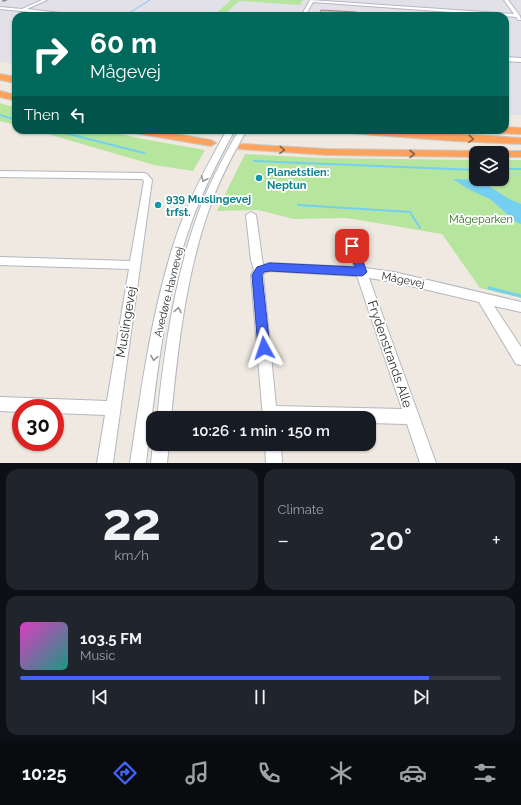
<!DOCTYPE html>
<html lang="en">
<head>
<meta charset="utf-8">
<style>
  :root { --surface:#171b24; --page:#20242c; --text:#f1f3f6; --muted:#9ea1a6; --line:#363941; --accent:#4264fb }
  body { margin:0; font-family:Raleway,sans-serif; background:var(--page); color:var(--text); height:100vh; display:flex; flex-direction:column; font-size:15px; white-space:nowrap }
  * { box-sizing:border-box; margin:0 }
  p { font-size:13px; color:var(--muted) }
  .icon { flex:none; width:22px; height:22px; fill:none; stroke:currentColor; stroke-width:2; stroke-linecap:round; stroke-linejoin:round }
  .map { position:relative; height:463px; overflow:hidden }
  .sheet { display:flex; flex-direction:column; gap:6px; padding:6px; background:#0d0f14; flex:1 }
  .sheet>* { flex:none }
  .top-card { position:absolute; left:12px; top:12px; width:497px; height:122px; border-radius:12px; box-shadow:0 1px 3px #0004; background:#00695c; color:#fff; overflow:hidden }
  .fabs { position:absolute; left:469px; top:146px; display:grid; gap:8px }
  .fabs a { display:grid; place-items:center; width:40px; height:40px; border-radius:8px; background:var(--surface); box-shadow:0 1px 3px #0004; font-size:20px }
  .speed { position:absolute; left:12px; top:399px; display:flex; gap:8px; font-size:20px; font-weight:700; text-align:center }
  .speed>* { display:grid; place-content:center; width:52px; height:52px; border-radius:50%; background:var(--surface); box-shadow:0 1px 3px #0004; line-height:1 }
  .speed .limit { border:6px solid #d22; background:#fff; color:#111 }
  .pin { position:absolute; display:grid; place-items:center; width:34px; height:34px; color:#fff; margin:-17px; border-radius:8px; box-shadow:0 2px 6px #0006 }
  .me { position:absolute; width:44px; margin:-22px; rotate:355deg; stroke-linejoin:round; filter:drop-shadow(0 0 3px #0008) }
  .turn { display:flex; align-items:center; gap:14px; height:84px; padding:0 12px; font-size:18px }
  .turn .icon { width:52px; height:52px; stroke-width:2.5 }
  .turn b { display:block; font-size:28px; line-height:34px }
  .then { display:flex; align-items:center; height:38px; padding:0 12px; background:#0003; gap:8px; font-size:15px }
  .big { font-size:30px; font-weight:600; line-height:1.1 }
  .sheet .widget { flex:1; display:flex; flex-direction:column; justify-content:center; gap:6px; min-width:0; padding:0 14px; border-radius:12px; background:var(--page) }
  .sheet .dial { align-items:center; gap:0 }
  .dial b { font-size:52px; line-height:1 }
  .song { display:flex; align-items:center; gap:12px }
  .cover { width:48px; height:48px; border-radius:6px; background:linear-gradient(135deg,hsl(310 70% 55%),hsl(170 70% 35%)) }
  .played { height:4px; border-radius:2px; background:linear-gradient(90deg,var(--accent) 85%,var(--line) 85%) }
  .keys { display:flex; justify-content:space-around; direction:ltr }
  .heat { display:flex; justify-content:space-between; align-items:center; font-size:22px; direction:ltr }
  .sheet .tiles { flex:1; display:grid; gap:6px; grid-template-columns:1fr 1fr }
  .widget:last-child { grid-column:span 2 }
  .trip { position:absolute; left:146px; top:411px; width:230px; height:40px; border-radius:12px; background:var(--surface); box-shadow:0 1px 3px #0004; font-weight:600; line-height:40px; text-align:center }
  .menu { display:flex; height:64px; justify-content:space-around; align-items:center; background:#090b0e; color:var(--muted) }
  .menu .icon { width:28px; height:28px }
  .menu .selected { color:var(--accent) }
  .menu b { font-size:18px; color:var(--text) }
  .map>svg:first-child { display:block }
</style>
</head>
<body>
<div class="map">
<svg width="521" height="463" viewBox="0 0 521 463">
  <rect width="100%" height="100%" fill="#efe9e1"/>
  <path fill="#e3e1e8" d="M0,0h521v115h-16v-99h-489v48l-16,-2z"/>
  <g fill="#b6e59e">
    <path d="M231,0h72l-3,5 -61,-4 -16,15h-10z"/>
    <path d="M0,103l16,5v17l-16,-4z"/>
    <path d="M34,130h68l41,9 62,11 -12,21 -39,-6z"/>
    <path d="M245,154l75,4 156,2v19h26v-19h19v138l-41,-10 -38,-54 -95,-16 -53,1 -36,-9 -41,1z"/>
  </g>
  <path fill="#75cff0" d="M453,179l27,1 29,19 12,5v20l-5,-2 -26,-23 -22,-10z"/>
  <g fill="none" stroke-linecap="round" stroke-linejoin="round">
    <path stroke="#75cff0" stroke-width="1" d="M124,16l26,-16"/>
    <g stroke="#75cff0" stroke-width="2">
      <path d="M0,115l16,5"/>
      <path d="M53,130l91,23"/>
      <path d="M254,161l222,9"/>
      <path d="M502,169h19"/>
      <path d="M298,205l112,7 10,16"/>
    </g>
    <path stroke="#75cff0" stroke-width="3" d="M489,288l32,8"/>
    <g stroke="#b4b7c1" stroke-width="2">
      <g id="minor">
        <path d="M42,0h5l-20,9 59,7h-16l-70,-7v-2l22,2z"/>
        <path d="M310,0l204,14 -10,-14h4l12,16 1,4h-3l-2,-3 -11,-1 -192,-14 -8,14h-4z"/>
        <path d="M505,57l16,1v4l-16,-1z"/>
        <path d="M227,130h8c-18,32 -34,64 -46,99 -26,75 -33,156 -43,234h-16c12,-78 22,-157 48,-232 13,-36 30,-68 49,-101z"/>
        <path d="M239,130h8c-14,24 -27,48 -36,74 -25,68 -33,142 -40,214h-14c8,-72 18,-146 45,-215 10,-25 23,-49 37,-73z"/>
        <path d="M0,171l144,2 3,1 5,6 -39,283h-16l8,-48 -50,-2v-5h-34v4l-21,-1v-14l107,4 22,-132 -129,-4v-8l130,4 14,-80 -2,-2 -142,-2z"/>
        <path d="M251,212l5,3 7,50 6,-2 85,4 -7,-21 1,-3h8l1,3 8,22 29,4 127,30v10l-27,-6 27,41v18l-5,-1 -37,-62 -85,-20 -25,-4 67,185h-16l-13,-39 -38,-1v-5h-106l-12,-143 3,-5 -3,-10 -5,-45zM269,271l88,5 45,133 -126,-3 -13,-131 1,-2z"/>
        <path d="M153,444h16l-2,19h-16z"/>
        <path d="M265,444h16l1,19h-16z"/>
      </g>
    </g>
    <g stroke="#c9c9c9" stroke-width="2">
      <g id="highway">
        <path d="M0,74l16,3v6l-16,-3z"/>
        <path d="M0,91l16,4v6l-16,-4z"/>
        <path d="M505,127l16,1v6l-27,-1 -5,-3h16z"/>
        <path d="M129,130h24l58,10 5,3 -5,3 -77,-13z"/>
        <path d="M343,130h47l131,8v6l-67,-3 -106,-8z"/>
        <path d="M243,144l84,5 149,2 5,2h-5v4l-149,-2 -88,-6 -1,-2 1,-2z"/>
        <path d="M502,151h19v6h-19v-4h-5z"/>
      </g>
    </g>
    <use href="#minor" fill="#fff" fill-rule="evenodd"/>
    <use href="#highway" fill="#ffa35c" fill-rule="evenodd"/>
  </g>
  <path fill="#8e8b86" d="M2,0h6l-5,2z"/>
  <path fill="#cbc7bf" stroke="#8e8b86" d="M321,10l35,2 -2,4h-36z"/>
  <defs><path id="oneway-chevron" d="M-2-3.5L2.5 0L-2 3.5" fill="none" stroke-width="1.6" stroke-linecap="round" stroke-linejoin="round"/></defs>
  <g stroke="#8c6343">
    <use href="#oneway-chevron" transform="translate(471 139) rotate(3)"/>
    <use href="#oneway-chevron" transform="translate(282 150) rotate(3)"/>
    <use href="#oneway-chevron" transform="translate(412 154)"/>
  </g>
  <g stroke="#969696">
    <use href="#oneway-chevron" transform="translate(204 179) rotate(114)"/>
    <use href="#oneway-chevron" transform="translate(178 310) rotate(-79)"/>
    <use href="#oneway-chevron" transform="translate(154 358) rotate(100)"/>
  </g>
  <path fill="#4264fb" stroke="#2b41a3" d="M352,242l5,4 10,26 -2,2 -3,2 -92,-5 -6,1 -2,3 8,73 -2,4 -4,2 -4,-2 -2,-4 -6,-73 5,-8 13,-4 85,4 -8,-21z"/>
  <g fill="#0f9aa8" stroke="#fff" stroke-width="1.5">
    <circle cx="259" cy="178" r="4"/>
    <circle cx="158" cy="205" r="4"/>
  </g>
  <g text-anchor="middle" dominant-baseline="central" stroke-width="3.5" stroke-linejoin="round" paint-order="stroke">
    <g font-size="11" font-weight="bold" fill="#0d838f" stroke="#fff" text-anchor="start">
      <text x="267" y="172">Planetstien:<tspan x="267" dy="13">Neptun</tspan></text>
      <text x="166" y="199">939 Muslingevej<tspan x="166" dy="13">trfst.</tspan></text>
    </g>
    <g font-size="11" fill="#2c6e1b" stroke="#fff">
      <text x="481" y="219">Mågeparken</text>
    </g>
    <g font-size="11" fill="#2e2e2e" stroke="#fff">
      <text transform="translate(403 280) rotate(11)">Mågevej</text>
      <text transform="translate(169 292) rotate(-76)">Avedøre Havnevej</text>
    </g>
    <g font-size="13" fill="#2e2e2e" stroke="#fff">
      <text transform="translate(126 322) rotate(-81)">Muslingevej</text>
      <text transform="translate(390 354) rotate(71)">Frydenstrands Alle</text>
    </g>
  </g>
</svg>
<div class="fabs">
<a><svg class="icon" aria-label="layers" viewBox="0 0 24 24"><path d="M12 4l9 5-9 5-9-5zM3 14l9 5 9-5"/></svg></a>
</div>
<div class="speed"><div class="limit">30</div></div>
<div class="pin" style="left:352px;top:246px;background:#d93025"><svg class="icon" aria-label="arrive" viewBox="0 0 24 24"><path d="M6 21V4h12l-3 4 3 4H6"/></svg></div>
<svg class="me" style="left:264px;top:348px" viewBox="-20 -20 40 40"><path d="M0-17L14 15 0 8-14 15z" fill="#4264fb" stroke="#fff" stroke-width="4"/></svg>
<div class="trip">10:26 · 1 min · 150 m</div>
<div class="top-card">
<div class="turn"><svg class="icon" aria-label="right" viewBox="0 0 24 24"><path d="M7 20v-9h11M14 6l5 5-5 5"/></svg><div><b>60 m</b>Mågevej</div></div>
<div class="then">Then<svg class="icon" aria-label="left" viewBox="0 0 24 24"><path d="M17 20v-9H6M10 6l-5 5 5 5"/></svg></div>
</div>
</div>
<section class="sheet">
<div class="tiles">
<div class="widget dial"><b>22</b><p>km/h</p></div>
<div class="widget"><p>Climate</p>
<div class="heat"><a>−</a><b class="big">20°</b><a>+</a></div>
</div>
<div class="widget">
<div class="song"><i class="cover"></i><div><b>103.5 FM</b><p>Music</p></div></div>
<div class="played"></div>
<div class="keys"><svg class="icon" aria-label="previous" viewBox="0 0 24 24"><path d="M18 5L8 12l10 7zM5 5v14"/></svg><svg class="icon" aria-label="pause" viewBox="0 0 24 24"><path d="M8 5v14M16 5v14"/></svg><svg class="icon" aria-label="next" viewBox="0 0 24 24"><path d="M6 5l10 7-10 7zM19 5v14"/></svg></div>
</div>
</div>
</section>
<nav class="menu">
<b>10:25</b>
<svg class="icon selected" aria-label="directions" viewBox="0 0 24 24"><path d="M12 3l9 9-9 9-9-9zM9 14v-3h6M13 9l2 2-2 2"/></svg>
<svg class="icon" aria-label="music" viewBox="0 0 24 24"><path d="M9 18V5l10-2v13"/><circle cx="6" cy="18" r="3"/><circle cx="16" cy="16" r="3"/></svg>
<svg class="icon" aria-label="phone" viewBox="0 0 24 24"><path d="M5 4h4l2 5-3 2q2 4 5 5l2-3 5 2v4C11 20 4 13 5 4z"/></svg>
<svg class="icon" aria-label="climate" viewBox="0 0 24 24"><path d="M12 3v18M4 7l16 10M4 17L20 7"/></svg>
<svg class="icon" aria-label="car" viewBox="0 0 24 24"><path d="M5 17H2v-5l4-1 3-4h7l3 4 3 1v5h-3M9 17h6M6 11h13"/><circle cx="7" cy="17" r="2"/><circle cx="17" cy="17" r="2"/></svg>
<svg class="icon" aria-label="filters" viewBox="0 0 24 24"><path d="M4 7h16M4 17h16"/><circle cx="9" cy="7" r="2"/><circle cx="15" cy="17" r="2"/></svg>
</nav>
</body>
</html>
